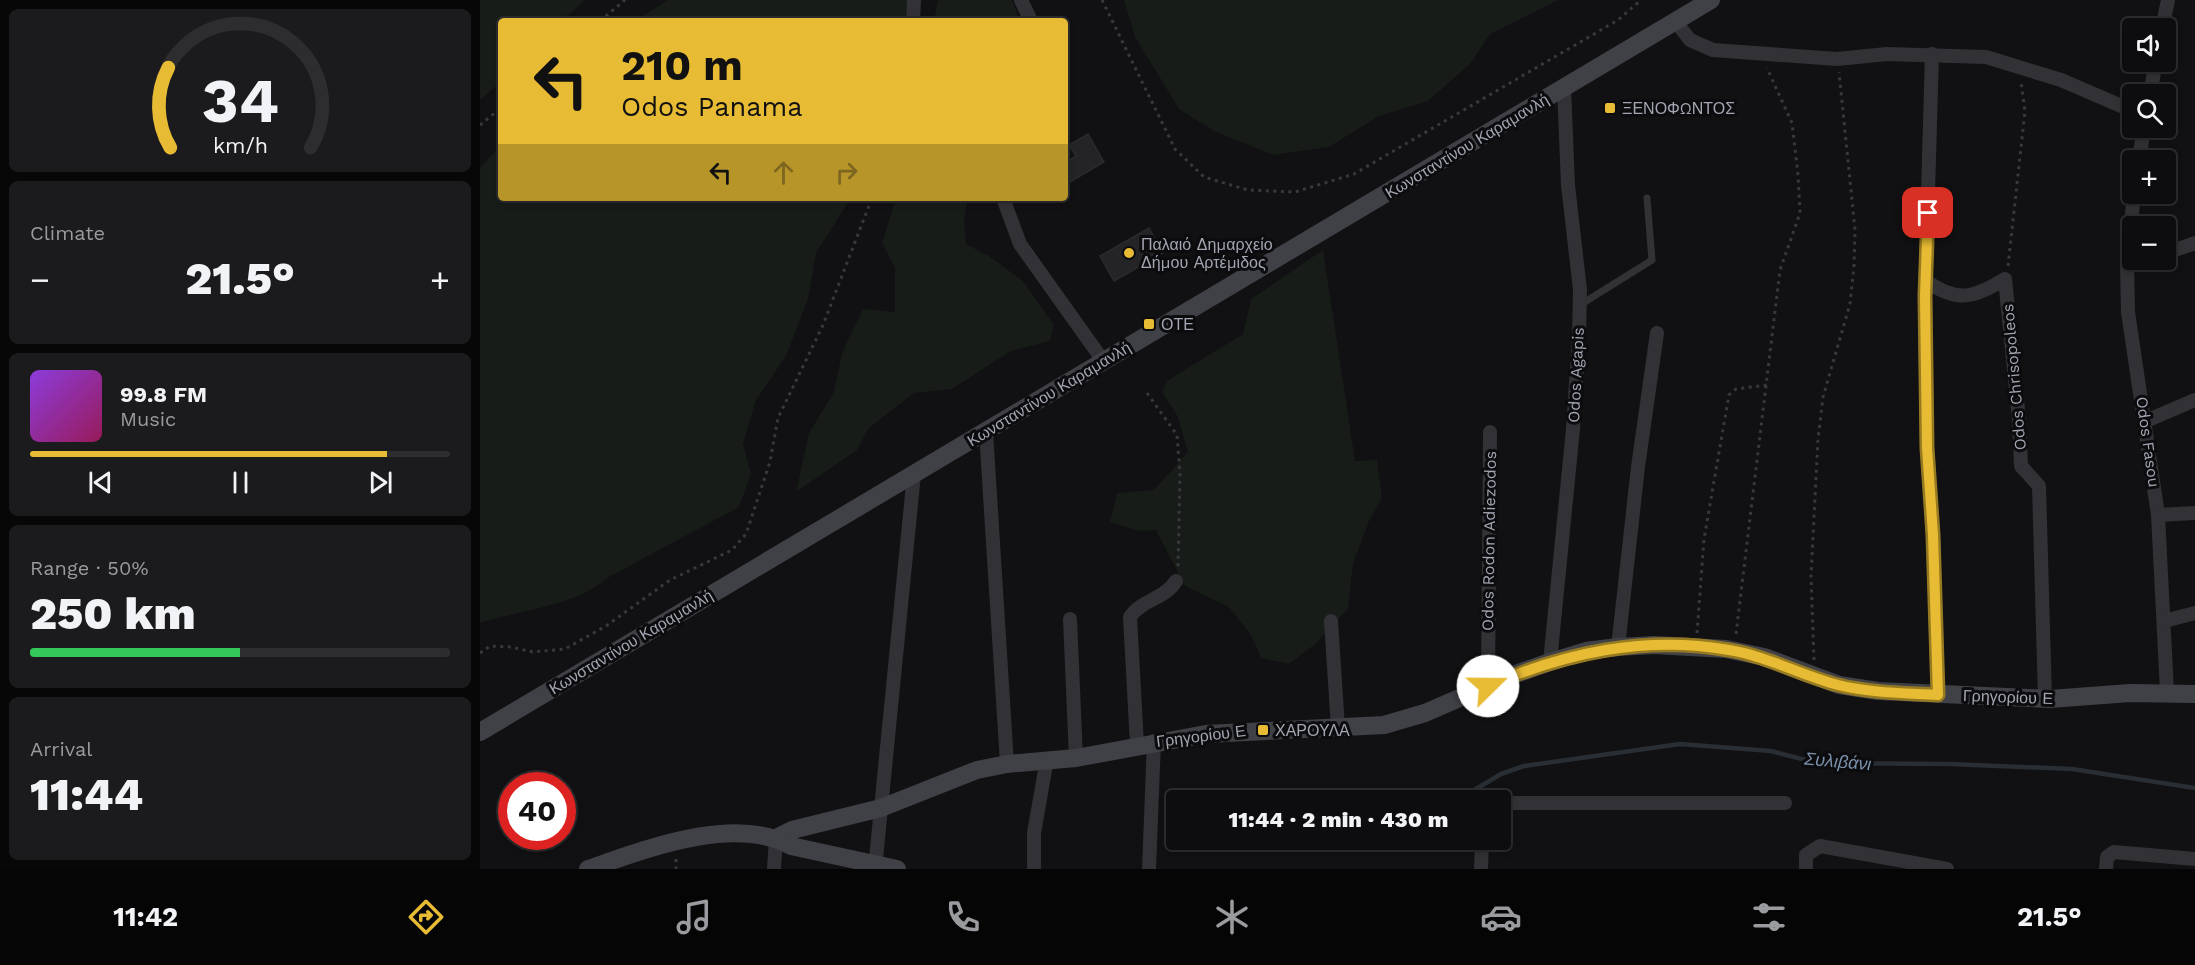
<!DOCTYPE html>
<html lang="en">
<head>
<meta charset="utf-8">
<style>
  :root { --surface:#0d0c0e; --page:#1b1a1c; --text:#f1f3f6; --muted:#9a9b9e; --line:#2d2c2e; --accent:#e7bb33 }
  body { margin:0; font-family:"Work Sans",sans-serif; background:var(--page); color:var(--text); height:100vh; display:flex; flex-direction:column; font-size:22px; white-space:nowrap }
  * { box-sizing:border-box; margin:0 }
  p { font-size:20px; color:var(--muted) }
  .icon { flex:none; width:33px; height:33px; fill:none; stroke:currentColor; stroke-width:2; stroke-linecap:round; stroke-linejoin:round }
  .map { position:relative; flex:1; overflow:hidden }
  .side { display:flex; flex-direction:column; gap:9px; padding:9px; background:#070708; width:480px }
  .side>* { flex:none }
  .top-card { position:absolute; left:18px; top:18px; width:570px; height:183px; border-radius:6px; box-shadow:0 3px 9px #0003,0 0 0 2px var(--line); background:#e7bb33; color:#111; overflow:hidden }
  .fabs { position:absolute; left:1642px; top:18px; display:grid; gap:12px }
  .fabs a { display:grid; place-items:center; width:54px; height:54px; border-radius:6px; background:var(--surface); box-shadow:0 3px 9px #0003,0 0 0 2px var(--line); font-size:30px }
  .speed { position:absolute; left:18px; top:772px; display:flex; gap:12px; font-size:30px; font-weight:700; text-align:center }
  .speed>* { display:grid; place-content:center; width:78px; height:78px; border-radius:50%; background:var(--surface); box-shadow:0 3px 9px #0003,0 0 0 2px var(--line); line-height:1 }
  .speed .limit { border:9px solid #d22; background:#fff; color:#111 }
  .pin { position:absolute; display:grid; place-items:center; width:51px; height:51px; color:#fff; margin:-26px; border-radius:12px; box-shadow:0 3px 9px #0006 }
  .me { position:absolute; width:66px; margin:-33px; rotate:68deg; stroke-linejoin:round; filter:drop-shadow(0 0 4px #0008) }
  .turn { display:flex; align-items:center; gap:21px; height:126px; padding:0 24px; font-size:27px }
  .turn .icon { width:78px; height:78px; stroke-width:2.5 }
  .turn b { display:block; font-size:42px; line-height:51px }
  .lanes { display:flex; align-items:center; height:57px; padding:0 24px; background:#0003; justify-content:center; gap:30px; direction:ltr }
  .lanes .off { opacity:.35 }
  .big { font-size:45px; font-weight:800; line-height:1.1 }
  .side .card { flex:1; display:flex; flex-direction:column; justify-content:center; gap:9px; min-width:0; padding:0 21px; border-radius:9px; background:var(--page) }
  .side .dial { align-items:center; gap:0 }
  .dial svg { height:156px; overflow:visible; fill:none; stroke:var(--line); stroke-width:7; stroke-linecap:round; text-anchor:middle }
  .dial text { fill:var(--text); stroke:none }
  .song { display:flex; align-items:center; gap:18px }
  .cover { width:72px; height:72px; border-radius:9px; background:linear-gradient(135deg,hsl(270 70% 55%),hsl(330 70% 35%)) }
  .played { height:6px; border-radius:3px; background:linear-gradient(90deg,var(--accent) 85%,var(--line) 85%) }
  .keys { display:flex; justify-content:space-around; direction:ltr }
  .heat { display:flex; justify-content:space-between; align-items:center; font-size:33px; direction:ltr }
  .charge { height:9px; border-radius:4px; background:linear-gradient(90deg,#34c759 50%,var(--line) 0) }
  .trip { position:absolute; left:686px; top:790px; width:345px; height:60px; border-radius:6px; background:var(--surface); box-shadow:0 3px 9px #0003,0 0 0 2px var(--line); font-weight:800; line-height:60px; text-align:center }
  .menu { display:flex; height:96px; justify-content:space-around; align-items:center; background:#050506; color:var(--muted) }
  .menu .icon { width:42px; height:42px }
  .menu .on { color:var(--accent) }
  .menu b { font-size:27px; color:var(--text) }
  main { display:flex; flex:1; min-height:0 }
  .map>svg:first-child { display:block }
</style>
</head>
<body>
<main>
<section class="side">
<div class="card dial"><svg viewBox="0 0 100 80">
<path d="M14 69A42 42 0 1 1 86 69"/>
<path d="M14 69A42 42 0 0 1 13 28" stroke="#e7bb33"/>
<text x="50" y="56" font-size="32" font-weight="700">34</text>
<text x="50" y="72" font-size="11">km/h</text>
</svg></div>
<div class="card"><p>Climate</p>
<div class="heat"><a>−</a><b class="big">21.5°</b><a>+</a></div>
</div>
<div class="card">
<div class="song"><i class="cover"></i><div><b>99.8 FM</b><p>Music</p></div></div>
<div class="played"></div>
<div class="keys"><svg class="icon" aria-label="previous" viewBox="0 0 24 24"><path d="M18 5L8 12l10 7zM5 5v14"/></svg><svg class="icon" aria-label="pause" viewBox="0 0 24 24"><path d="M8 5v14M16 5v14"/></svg><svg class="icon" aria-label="next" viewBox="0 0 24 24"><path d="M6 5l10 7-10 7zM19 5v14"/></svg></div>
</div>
<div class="card"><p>Range · 50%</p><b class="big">250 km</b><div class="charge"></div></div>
<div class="card"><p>Arrival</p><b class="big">11:44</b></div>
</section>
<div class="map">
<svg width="1715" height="869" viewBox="0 0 1715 869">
  <rect width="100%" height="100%" fill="#111012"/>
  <g fill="#171c18">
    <path d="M0,0h105l-23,21h-61v61l-21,18z"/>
    <path d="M188,0h242l-6,21h-269z"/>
    <path d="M458,0h74l8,21h-86z"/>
    <path d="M644,0h434l-68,34 -20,30 -42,37 -49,15 -50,31 -56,8 -59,-24 -35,-22 -44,-72z"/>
    <path d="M21,145v53h350l-35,55 -8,46 -22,57 -30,44 -13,44 8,30 -12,33 -130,70c-35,30 -86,32 -129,46v-455z"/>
    <path d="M416,198h72l-4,20 2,26 23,12 34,25 31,44 -4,16 -39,10 -59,38 -38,4 -45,35 -12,22 -61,42 13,-59 25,-41 8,-39 21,-44 32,3v-44l-13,-25z"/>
    <path d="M843,250l32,211 22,-1 5,39 -13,22 -16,42 -5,46 -33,35 -26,20 -28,-6 -10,-23 -22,-28 -44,-21 -29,-56 -17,1 -29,-9 7,-29 37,-3 34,-38 -10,-35 -16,-25 5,-11 76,-47 8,-35z"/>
  </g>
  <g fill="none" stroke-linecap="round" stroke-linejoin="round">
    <path stroke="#282e34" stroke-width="4.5" d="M976,801l45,-27 23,-8 156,-22 91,7 46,12 133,1 122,5 123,19"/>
  </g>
  <g fill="#242326" stroke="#2b2a2e" stroke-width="1.5">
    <path d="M608,134l16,28 -39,23v-22l11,-7 -7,-11z"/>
    <path d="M669,228l14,25 -49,28 -14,-25z"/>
  </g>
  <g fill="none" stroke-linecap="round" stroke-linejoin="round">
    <g stroke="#38393d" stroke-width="3" stroke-dasharray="3 4.5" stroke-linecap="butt">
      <path d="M622,0l73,149 29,28 44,13 47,2 59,-18 264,-154 23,-20"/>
      <path d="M120,21l25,-21"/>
      <path d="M0,125l21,-17"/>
      <path d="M1528,266l17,-155 -4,-29"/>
      <path d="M667,393l30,42 3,38 -2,94"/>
      <path d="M1217,633l7,-94 25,-144 7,-6 31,-4"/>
      <path d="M1256,634l44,-364 20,-57 -2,-38 -6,-52 -25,-55"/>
      <path d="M0,653l10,-7 21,1 22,5 32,-3 41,-23 64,-46 62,-30 14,-16 24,-72 8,-44 45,-93 49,-127"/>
      <path d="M1334,660l-3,-84 7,-137 5,-42 27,-93 4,-38 1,-36 -16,-158"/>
      <path d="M196,859v10"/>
    </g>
    <path stroke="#323236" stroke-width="7" d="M1100,305l72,-45 -5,-62"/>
    <g stroke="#323236" stroke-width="14">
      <path d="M541,0l10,21"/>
      <path d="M433,21l1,-21"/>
      <path d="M1196,22l14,18 23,10 124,9 50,-5 99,3 75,23 72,31"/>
      <path d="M1682,28l6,-28"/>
      <path d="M1452,54l-7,242 2,152 6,87 5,160"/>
      <path d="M1670,94l6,-32"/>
      <path d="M1659,160l5,-32"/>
      <path d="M1654,194l-7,69 1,49 30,203 9,177"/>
      <path d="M523,198l17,46 84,118"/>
      <path d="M1686,253l29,-10"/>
      <path d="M1446,281c31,22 48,17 79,-2l14,141 2,46 18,20 6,213"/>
      <path d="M1666,421l49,-21"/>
      <path d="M506,432l21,332"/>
      <path d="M1678,515l37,-2"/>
      <path d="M590,619l6,139"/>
      <path d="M851,621l7,107"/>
      <path d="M1684,621l31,-8"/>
      <path d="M1138,647l20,-180 19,-134"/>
      <path d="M1070,662l23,-233 6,-92 1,-47 -12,-105 -4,-97"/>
      <path d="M1008,686l2,-254"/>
      <path d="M657,745l-7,-128c11,-17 35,-18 46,-36"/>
      <path d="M1020,803h285"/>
      <path d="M294,869l2,-31"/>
      <path d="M395,869l39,-395"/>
      <path d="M554,869v-36l13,-74"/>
      <path d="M669,869l5,-128"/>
      <path d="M1001,869l1,-29"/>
      <path d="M1326,869v-14l14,-9 127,23"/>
      <path d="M1626,869l1,-12 7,-5 81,7"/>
    </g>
    <g stroke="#404146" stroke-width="18">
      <path d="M0,732l1231,-732"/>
      <path d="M296,838l16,-8 89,-22 96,-38 30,-6 69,-6 130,-24 178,-9 41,-12 85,-37 40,-14 36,-11 32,-4 36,-2 72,4 38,8 75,28 39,6 172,8 80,-6 65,1"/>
      <path d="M108,869c56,-19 147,-55 203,-23l106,23"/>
    </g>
  </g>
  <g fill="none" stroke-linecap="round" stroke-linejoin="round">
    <g stroke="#967a21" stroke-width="15">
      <path id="route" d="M1008,686c77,-33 157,-51 241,-36 38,6 71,25 109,35 32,8 67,8 100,10l-5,-160 -6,-87 -2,-152 3,-83"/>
    </g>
    <use href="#route" stroke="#e7bb33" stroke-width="10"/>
  </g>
  <g fill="#e7bb33" stroke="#0c0b0d" stroke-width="2">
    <rect x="1124" y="102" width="12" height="12" rx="3"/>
    <circle cx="649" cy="253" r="6"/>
    <rect x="663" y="318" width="12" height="12" rx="3"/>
    <rect x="777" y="724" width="12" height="12" rx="3"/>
  </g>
  <g text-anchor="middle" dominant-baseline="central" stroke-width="6" stroke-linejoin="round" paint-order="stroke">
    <g font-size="16" fill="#a2a6b2" stroke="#0c0b0d" text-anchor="start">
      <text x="1142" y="108">ΞΕΝΟΦΩΝΤΟΣ</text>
      <text x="661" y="244">Παλαιό Δημαρχείο<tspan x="661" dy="18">Δήμου Αρτέμιδος</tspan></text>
      <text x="681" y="324">ΟΤΕ</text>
      <text x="795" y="730">ΧΑΡΟΥΛΑ</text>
    </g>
    <g font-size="16" fill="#a2a6b2" stroke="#0c0b0d">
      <text transform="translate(987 146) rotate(-31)">Κωνσταντίνου Καραμανλή</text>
      <text transform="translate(1096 375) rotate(-87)">Odos Agapis</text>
      <text transform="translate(1534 377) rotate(-95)">Odos Chrisopoleos</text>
      <text transform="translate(569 394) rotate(-31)">Κωνσταντίνου Καραμανλή</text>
      <text transform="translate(1668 442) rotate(82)">Odos Fasou</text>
      <text transform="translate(1009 541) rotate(-89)">Odos Rodon Adiezodos</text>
      <text transform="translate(151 642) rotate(-31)">Κωνσταντίνου Καραμανλή</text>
      <text transform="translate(1528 697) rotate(2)">Γρηγορίου Ε</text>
      <text transform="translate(721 736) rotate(-7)">Γρηγορίου Ε</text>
    </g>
    <g font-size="18" font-style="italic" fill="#7a90ac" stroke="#0c0b0d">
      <text transform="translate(1358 761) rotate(5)">Συλιβάνι</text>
    </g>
  </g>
</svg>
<div class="fabs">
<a><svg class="icon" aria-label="sound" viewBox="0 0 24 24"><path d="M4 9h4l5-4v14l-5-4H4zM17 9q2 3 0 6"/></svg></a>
<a><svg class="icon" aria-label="search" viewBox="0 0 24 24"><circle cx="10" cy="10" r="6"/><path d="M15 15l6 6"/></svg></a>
<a>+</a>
<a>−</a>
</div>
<div class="speed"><div class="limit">40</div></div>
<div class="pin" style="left:1448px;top:213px;background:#d93025"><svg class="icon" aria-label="arrive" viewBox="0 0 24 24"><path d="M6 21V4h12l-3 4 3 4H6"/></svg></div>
<svg class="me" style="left:1008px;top:686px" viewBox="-20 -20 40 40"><circle r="19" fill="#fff"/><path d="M0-13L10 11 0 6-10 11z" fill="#e7bb33"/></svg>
<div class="trip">11:44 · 2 min · 430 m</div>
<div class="top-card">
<div class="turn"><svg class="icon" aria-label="left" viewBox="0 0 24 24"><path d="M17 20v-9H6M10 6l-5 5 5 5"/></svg><div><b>210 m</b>Odos Panama</div></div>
<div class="lanes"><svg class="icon" aria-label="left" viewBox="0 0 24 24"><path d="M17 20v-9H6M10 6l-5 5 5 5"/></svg><svg class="icon off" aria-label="ahead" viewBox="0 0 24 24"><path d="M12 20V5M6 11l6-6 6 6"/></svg><svg class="icon off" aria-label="right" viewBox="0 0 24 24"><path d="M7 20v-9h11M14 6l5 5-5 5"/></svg></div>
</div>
</div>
</main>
<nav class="menu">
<b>11:42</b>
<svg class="icon on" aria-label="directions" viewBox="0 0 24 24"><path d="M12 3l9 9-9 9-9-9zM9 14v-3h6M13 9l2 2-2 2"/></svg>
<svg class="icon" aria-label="music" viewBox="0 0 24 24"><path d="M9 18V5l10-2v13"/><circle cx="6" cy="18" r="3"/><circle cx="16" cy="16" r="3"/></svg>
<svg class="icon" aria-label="phone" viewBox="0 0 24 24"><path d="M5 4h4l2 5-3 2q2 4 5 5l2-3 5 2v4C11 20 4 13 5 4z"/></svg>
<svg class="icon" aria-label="climate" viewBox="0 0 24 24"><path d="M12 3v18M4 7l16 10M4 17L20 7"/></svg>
<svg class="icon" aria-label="car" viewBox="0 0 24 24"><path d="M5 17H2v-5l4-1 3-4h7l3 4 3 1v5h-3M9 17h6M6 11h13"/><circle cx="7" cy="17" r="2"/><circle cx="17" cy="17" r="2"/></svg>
<svg class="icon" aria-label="filters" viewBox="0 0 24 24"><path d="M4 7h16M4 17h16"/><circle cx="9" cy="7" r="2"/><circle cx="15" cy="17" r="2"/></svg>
<b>21.5°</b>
</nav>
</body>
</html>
